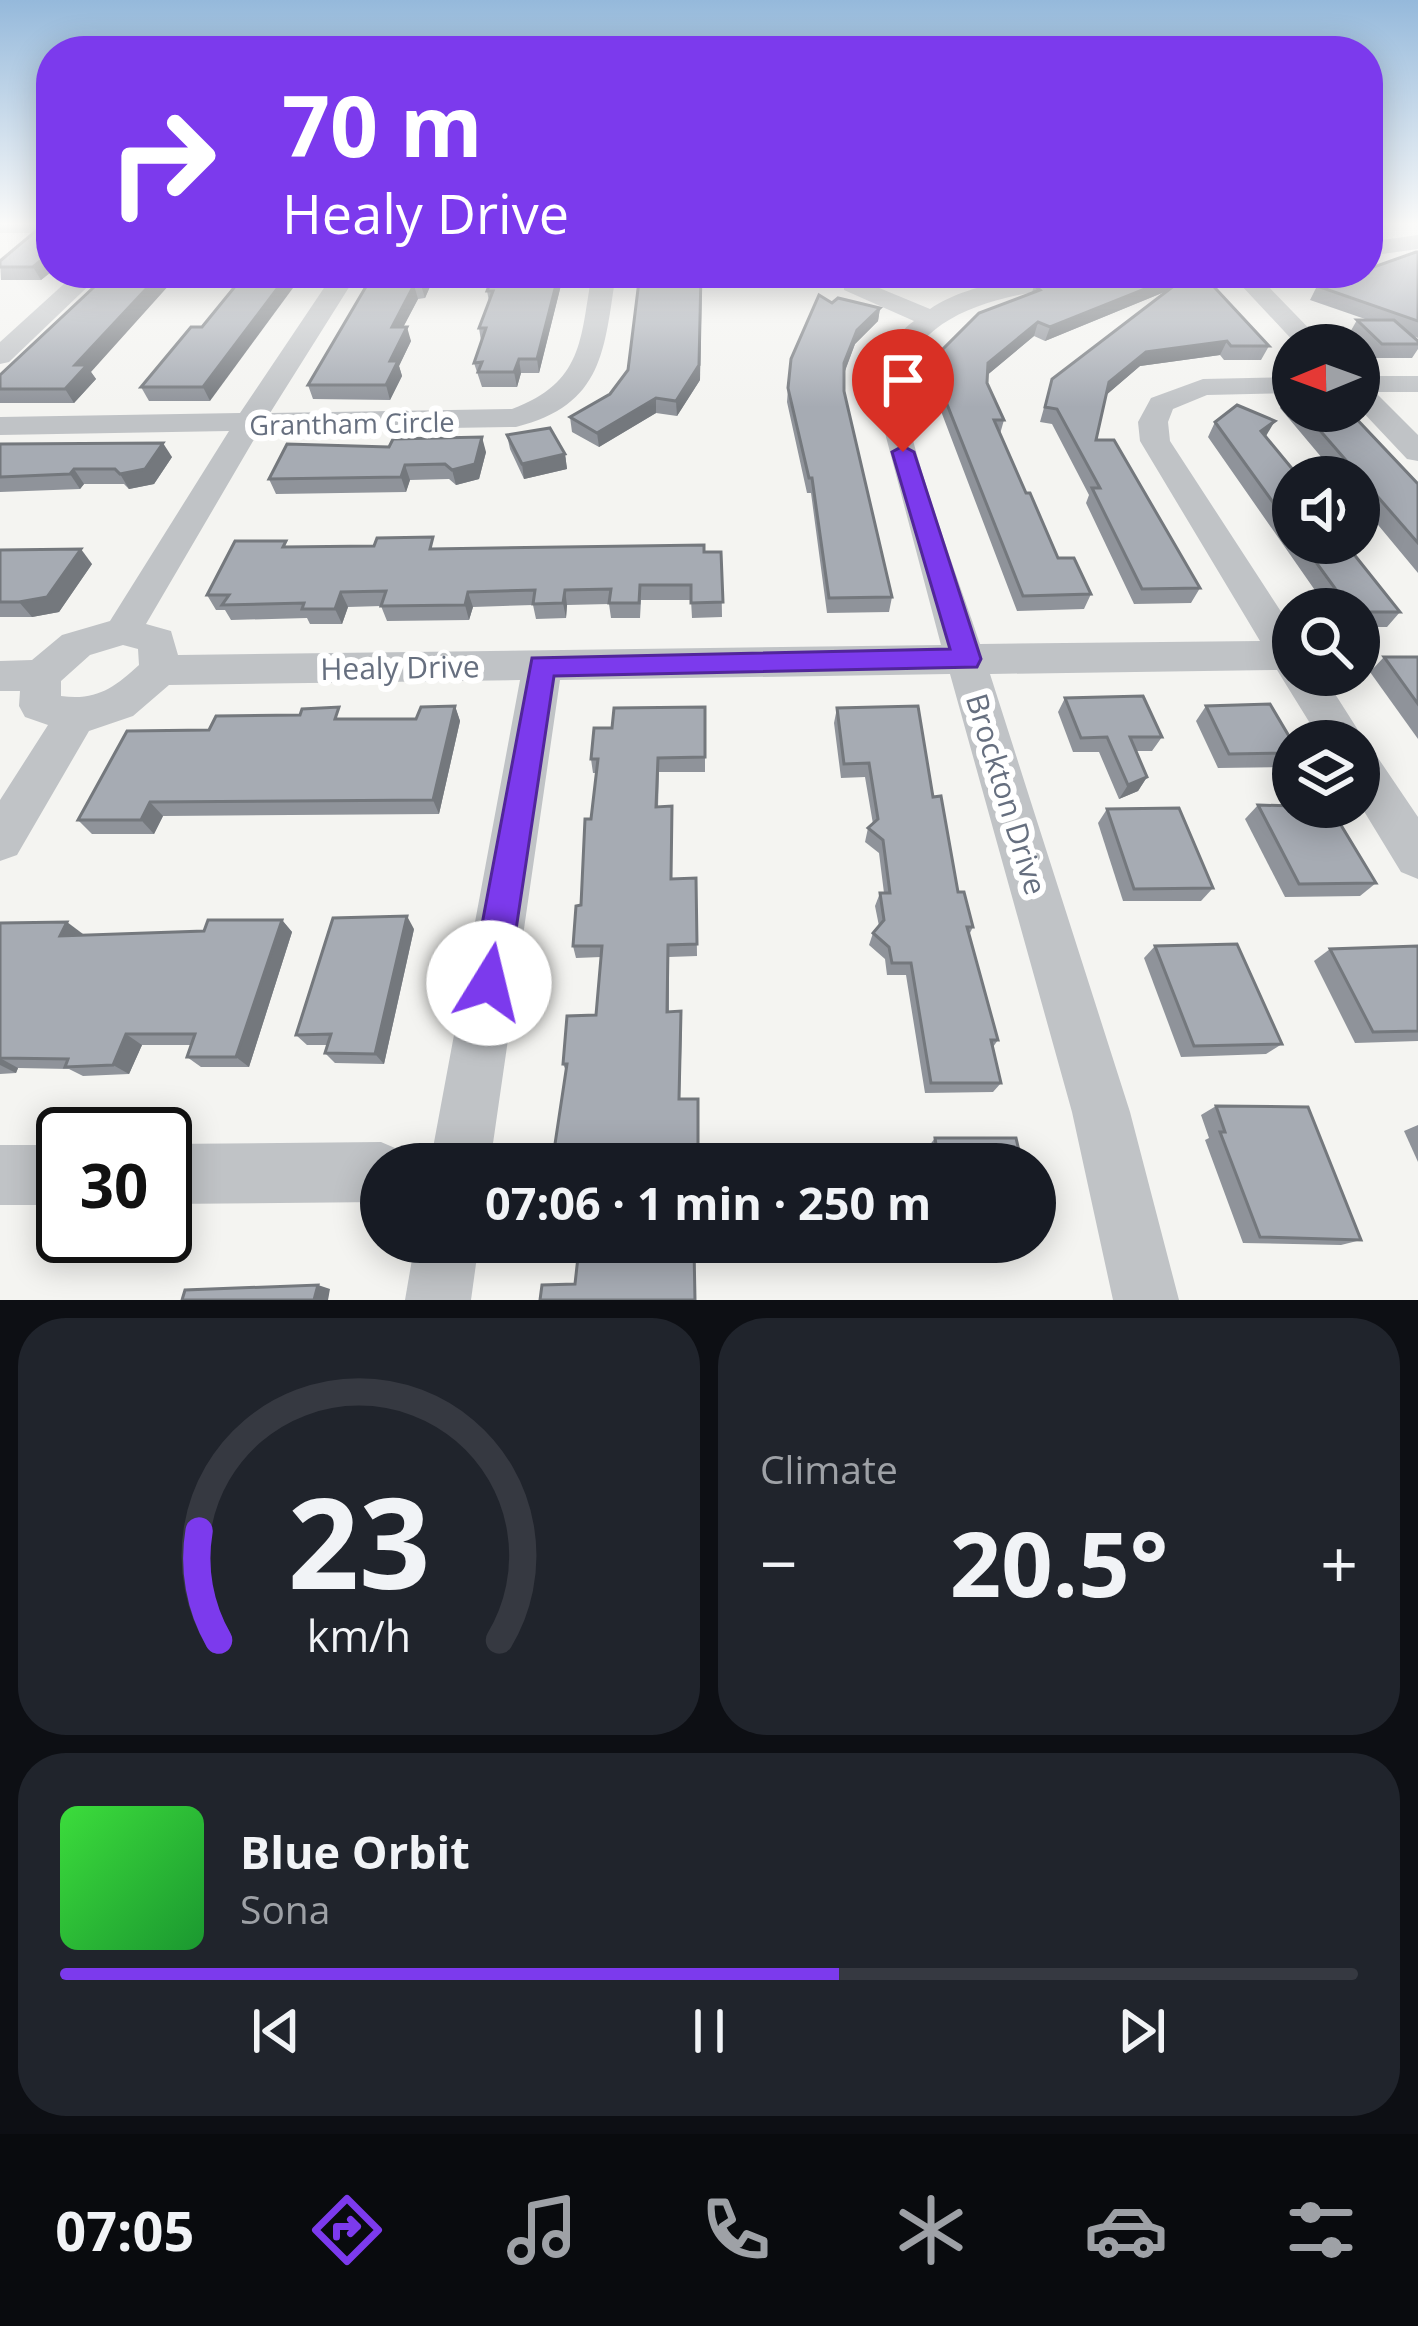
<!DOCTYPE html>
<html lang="en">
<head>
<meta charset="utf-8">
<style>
  :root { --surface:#171b24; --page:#20242c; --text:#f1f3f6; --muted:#9ea1a6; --line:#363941; --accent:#7c3aed }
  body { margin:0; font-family:"Open Sans",sans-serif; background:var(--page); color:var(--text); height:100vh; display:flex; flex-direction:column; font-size:45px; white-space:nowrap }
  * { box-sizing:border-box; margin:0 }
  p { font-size:39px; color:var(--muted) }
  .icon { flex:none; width:66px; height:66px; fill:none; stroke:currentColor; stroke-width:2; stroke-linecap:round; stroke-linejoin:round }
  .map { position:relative; height:1300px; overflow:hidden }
  .side { display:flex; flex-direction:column; gap:18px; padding:18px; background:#0d0f14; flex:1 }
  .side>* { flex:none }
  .hud { position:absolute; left:36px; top:36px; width:1347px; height:252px; border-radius:48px; box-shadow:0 6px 30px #0003; background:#7c3aed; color:#fff; overflow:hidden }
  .needle { width:78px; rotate:269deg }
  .controls { position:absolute; left:1272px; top:324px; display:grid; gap:24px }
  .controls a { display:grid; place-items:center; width:108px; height:108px; border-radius:50%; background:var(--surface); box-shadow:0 6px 30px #0003; font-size:60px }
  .speed { position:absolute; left:36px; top:1107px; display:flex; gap:24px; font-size:60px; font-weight:700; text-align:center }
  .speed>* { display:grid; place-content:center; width:156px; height:156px; border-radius:50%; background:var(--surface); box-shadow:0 6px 30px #0003; line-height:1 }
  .speed .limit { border:6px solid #111; border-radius:18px; background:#fff; color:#111 }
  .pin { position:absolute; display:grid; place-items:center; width:102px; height:102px; color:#fff; margin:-123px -51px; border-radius:50% 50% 50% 0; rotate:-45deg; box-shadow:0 0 12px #0007 }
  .pin .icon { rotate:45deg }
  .me { position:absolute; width:132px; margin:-66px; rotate:9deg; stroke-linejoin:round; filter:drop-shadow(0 0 9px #0008) }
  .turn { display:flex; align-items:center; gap:42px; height:252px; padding:0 48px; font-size:54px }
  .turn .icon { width:156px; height:156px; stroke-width:2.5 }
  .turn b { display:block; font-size:84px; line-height:102px }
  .big { font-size:90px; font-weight:700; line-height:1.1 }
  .side .tile { flex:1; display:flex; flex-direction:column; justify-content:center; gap:18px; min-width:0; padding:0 42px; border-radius:48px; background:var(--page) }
  .side .dial { align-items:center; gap:0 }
  .dial svg { height:312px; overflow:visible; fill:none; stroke:var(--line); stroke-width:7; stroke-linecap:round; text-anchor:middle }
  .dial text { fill:var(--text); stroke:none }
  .song { display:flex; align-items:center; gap:36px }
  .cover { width:144px; height:144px; border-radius:18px; background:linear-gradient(135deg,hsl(120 70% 55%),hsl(130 70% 35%)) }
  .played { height:12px; border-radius:6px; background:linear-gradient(90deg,var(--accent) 60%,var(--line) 60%) }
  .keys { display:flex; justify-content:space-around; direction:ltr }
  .heat { display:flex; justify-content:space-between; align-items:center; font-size:66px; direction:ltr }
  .side .tiles { flex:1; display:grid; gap:18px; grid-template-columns:1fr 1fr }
  .tile:last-child { grid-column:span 2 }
  .trip { position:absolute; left:360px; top:1143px; width:696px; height:120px; border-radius:60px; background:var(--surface); box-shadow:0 6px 30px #0003; font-weight:700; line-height:120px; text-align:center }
  .menu { display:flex; height:192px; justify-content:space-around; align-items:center; background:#090b0e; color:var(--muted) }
  .menu .icon { width:84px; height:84px }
  .menu .current { color:var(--accent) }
  .menu b { font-size:54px; color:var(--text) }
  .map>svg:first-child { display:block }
</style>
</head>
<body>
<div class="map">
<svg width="1418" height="1300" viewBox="0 0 1418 1300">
  <rect width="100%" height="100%" fill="#f4f4f1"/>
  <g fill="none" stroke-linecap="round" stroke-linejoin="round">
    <g fill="#c0c3c6" fill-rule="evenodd">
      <rect x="0" y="225" width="51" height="8"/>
      <path d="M1418,235v14l-50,7v-14z"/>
      <path d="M76,273h26l-93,89 -9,2v-22z"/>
      <path d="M334,273h24l-88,140 242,-4c72,-27 68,-69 80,-136h24c-12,77 -12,132 -100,154l-257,4 -113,193 25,7 7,24 763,-10 -65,-246c-1,-29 15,-62 38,-78l-70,-31v-10h16l70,29c76,-54 289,-36 384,-36l-12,7 -37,3 60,62h-28l-57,-61c-87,1 -316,-17 -336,97 -7,38 61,216 76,263l280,-3 -120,-200 -2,-19 13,-24 52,-19 90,-2v16l-86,2 -34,14 -5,13 2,19 123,189v45h30l42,66 -3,7 12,4 44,65v62l-17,-7 -42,-69v-62h-38l-44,-71 -287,4 140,438 49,188h-66l-41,-188 -122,-438 -390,6 -70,484h-60l90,-484 -351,5 -36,31 -44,15 -72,124 -17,6v-61l48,-75 -23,-8 -6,-11 1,-15h-20v-30l32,-1 30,-25 48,-14 119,-190 -229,4v-18l240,-4zM123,645l15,4 1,16c-25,23 -43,36 -78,31v-15l29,-26z"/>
      <path d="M1359,376h59v16h-43l43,43v26l-11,-2 -48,-51z"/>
      <path d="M381,1142l21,9 6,13h-27v38l-216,2v-60z"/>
      <rect x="0" y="1145" width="63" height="60"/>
      <path d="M415,1242h64l-8,58h-66z"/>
    </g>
  </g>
  <g fill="#8f939a">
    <path d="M51,225v47l-10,8h-40l-1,-19z"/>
    <path d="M1418,252v86l-7,-3 7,6v8l-6,9h-39l-24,-24 8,-14h11l-58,-20 7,-14z"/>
    <path d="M374,273h62l-11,25 -7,1 -15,28 8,14 -12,25 3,10 -12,24 -77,-1 -5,-14z"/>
    <path d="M494,273h70l-25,100h-18l-4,14h-35l-8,-24 7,-22 -2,-13 10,-27 -2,-10z"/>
    <path d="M900,273h74l-46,15z"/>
    <path d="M1180,275l-4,9 93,62 -8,14h-37l-4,-5 -80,11 -33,28 -11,46 104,148 -9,15 -57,1 -48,-101 3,-8 -37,-71 -12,-2 12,-43 115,-88 -122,50 -11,-5 -47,39v8l17,37 -4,14 26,59 32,65 33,36 -7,15 -67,2 -81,-213 7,-49 89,-56 2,-8z"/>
    <path d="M880,308l-2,13 -23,23 -11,30v17l48,206 -3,15 -62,1 -16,-120h-4l-20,-91 1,-14z"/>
    <path d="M202,327l8,74h-61l-8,-14z"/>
    <path d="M91,372l5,7 -22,24h-74v-28z"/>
    <path d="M700,380l-23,36 -21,-3 -57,34 -27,-15 -2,-15z"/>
    <path d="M1288,393h5v18h56l69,73v89l-59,-71v-25h-21l-58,-69z"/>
    <path d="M1215,422l50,15 28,40v66h59l-3,5 51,64 -13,15h-28v-18h-31l-120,-172z"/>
    <path d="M507,435l58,19 2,15 -43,10 -14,-30z"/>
    <path d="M0,444l172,13 -18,27 -25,5 -5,-5h-40l-4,5 -80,3z"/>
    <path d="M486,452l-7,27 -23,6 -7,-6 -39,1 -4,12 -130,2 -7,-15z"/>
    <path d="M289,547l432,5 1,65 -30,1 -1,-18h-50l-1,18h-29l-2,-14 -42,1 -1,13 -30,1 -3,-14 -60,2 -4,13 -82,1 -6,-15 -33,1 -6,17h-32l-3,-6 -76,2 -6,-10h-9l-9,-15z"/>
    <path d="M0,550l92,14 -33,48 -27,5h-32z"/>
    <path d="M1384,657h34v82l-48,-67z"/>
    <path d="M1065,698l97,39 -10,14h-16l11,26 -9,14 -19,8 -20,-47h-26l-15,-40z"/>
    <path d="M455,706l5,15 -21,93 -276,2 -9,18h-62l-14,-14 131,-90 136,-11h71z"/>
    <path d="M1206,706l87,37v17l-7,7 -68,1 -22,-47z"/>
    <path d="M705,707v65h-46l-1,35 14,-1v73l24,-1 1,78 -28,1v55l13,10 -2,77 18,65 -132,-93 -3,-7 33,-49 5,-58 -25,1 -3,-12 8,-41 15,-132h-3l-2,-14 21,-31z"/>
    <path d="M837,708l96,89 25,95 15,35 -4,8 29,105 -5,7 8,36 -8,9 -68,1 -19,-118h-19l-2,-16 -16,-14 4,-12 6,-7 -4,-20 5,-13h4l-5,-40 -14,-11 3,-14 5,-4 -8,-47 -24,1 -7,-55z"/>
    <path d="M1258,805l118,78 -16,13 -75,1 -40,-78z"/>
    <path d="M1107,809l106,79 -12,13h-78l-25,-78z"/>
    <path d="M282,920l10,12 -43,135h-48l-14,-10 4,-12h-49l-13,29 -46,2 -14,-7 -51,-1 -2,5 -16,1v-151l83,13 121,-5z"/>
    <path d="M414,929l-30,135 -49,-1 -10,-10 3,-8h-21l-11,-10z"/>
    <path d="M1155,946l127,98 -16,10 -85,3 -37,-99z"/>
    <path d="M1418,946v95l-63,2 -41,-82 16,-12z"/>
    <path d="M1216,1106l145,134 -20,5 -98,-2 -38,-103 4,-2 -8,-23z"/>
    <path d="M1418,1125v37l-14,-31z"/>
    <path d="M935,1138l87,26h-91l-2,-18z"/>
    <path d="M1035,1202l7,29 -7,3 2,7 -10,6h-84l-1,-5h93z"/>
  </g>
  <g fill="#74787d">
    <path d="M51,252v20l-10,8 -8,-13z"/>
    <path d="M161,273h19l-89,99 5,7 -22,24 -9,-14 10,-24z"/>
    <path d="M289,273h15l-94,128 -7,-14z"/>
    <path d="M427,273h9l-11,25 -4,-13z"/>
    <path d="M559,273h5l-25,100 -2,-14z"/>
    <path d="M702,273l-2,107 -23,36 -1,-15z"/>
    <path d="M937,273h37l-46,15 3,-13z"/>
    <path d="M1006,273h27l-28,4z"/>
    <path d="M1180,275l-6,13 -129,53 5,-14z"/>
    <path d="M414,285l4,14 -22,42 -4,-14z"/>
    <path d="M880,308l-2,13 -23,23 -13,34 2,-15 13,-33z"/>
    <path d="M1038,322l-4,14 -49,41 3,-14z"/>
    <path d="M407,327l4,14 -12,25 3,10 -12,24 -4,-15 4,-24z"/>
    <path d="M1227,341l-7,14 -80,11 -36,31 5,-15 37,-30z"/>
    <path d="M519,359l2,14 -4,14 -3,-15z"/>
    <path d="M656,398v15l-57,34 -2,-14z"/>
    <path d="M1275,421l-9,15 -14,10 9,-15z"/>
    <path d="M482,437l4,15 -7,27 -23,6 -4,-15z"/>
    <path d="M163,443l9,14 -18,27 -25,5 -9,-15z"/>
    <path d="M565,454l2,15 -43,10 -2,-15z"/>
    <path d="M405,465l5,15 -4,12 -5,-15z"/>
    <path d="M74,469l10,15 -4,5 -10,-15z"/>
    <path d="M81,549l11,15 -33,48 -27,5 -13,-15z"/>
    <path d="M565,590l2,15 -1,13 -3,-15z"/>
    <path d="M341,592l7,15 -6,17 -7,-15z"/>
    <path d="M468,592l5,15 -4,13 -4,-15z"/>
    <path d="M455,706l5,15 -21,93 -6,-14z"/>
    <path d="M1147,777l-9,14 -19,8 9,-14z"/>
    <path d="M150,802l13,14 -9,18 -13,-14z"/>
    <path d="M407,916l7,13 -30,135 -9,-10z"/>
    <path d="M282,920l10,12 -43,135 -13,-10z"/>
    <path d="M67,922l16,12 -7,14 -16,-12z"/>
    <path d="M126,1034l16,11 -13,29 -16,-9z"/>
    <path d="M0,1058l18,10 -2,5 -16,-8z"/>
    <path d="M318,1285l12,4 -2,11h-14z"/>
  </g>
  <g fill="#a6abb3" stroke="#74787d" stroke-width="3">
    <path d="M43,225h8v27l-18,15h-33v-6z"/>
    <path d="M1416,252h2v69l-101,-35 39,-13h12v-4z"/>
    <path d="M109,273h52l-86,92h12l-22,24h-65v-14z"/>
    <path d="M246,273h43l-86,114h-62l50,-60h11z"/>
    <path d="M374,273h53l-6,12h-7l-22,42h15l-17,34h8l-12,24h-78z"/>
    <path d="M494,273h65l-22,86h-18l-5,13h-36l4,-10 -8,1 12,-35h-7l14,-37h-6z"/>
    <path d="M640,273h61l-2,92 -23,36 -20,-3 -59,35 -27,-16 40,-23 18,-24z"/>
    <path d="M1180,275l-130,52 -12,-5 -50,41 -1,20 17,37h-10l32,73h4l28,65h16l17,36 -68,2 -84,-212 4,-35 36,-36 61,-23 -6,-5 72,-9z"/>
    <path d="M1188,275h15l66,71h-38l-4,-5 -81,11 -37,30 -13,58h18l86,148 -58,1 -50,-101h8l-43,-79 -12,-2 7,-28z"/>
    <path d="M819,295l13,8 6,-5 42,10 -23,22 -13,33v28l48,206 -63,1 -17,-120h-3l-21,-90 3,-29z"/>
    <path d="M1357,320h37l24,21v3h-36z"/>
    <path d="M1237,405l38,16 -14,10 38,46h-6v53l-78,-108z"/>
    <path d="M1303,411h46l69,73v59z"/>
    <path d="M550,428l15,26 -43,10 -15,-29z"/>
    <path d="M482,437l-7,27 -23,6 -7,-6 -40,1 -4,12 -132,2 18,-35 102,3 4,-8z"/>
    <path d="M163,443l-18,26 -25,5 -5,-5h-41l-4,5 -70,3v-33z"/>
    <path d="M433,537l-3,12 274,-4v7h17l2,50 -32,1v-18h-51l-1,18h-30l2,-14 -46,1 -2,13 -30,1 2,-14 -67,2 -3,13 -84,1 5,-15 -45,1 -6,17h-33l2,-6 -82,2 7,-10h-22l28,-54h51l-3,6 91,-1 3,-8z"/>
    <path d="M1302,543h43l55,69h-41v-3h-9z"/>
    <path d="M81,549l-34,48 -28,5h-19v-52z"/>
    <path d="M1384,657h34v47z"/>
    <path d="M1143,696l19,41h-32l17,40 -19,8 -21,-48 -26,1 -16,-40z"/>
    <path d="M1270,704l23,39v10l-64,1 -23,-48z"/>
    <path d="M455,706l-22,94 -283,2 -9,18h-63l49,-89 82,-1 7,-14 84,-1 2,-6 37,-2 -4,12h81l5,-12z"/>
    <path d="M918,706l15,91 8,-1 17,96h6l9,35h-6l31,113h-7l10,43h-70l-20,-120h-19l-3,-16 -16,-14 11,-13 -4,-27h10l-7,-53 -15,-12 10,-9 -9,-56 -25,1 -7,-56z"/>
    <path d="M705,707v50l-47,1 -2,49 16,-1 -1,73 25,-1 1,66 -29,1 -1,67 14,-1 -2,88h19v65h-146l15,-100h-4l4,-48 29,-1 6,-69h-29l3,-40 5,-1 4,-86h6l7,-60h-7l3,-31h18l2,-20z"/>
    <path d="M1258,805l72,2 46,76 -77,1z"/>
    <path d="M1179,808l34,80 -79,1 -27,-80z"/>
    <path d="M407,916l-32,138 -50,-1 6,-19 -35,1 37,-117z"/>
    <path d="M208,920h74l-46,137h-49l8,-23h-69l-13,31 -48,2 3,-8 -68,-1v-135l67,-1 -7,14 144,-5z"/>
    <path d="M1237,944l45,100 -88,2 -39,-100z"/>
    <path d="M1418,946v85l-45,1 -43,-83z"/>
    <path d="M1216,1106l92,1 53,133 -101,-3 -40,-105h5z"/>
    <path d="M935,1138h81l6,26h-83z"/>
    <path d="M1035,1202l7,29h-7z"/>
    <path d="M662,1243l4,6 28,-1 1,52h-155l2,-15 33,-1 4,-36z"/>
    <path d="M318,1285l-4,15h-132l3,-10z"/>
  </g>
  <linearGradient id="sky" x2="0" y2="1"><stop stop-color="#95b9db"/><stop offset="0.55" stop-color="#fafaf9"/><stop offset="1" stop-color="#fafaf9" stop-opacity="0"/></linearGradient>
  <rect width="1418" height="407" fill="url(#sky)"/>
  <path fill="#7c3aed" stroke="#51269a" stroke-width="3" d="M903,446l11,6 67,207 -4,8 -423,9 -46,307 -6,13 -13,5 -13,-5 -5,-13 61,-325 418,-9 -58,-197z"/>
  <g text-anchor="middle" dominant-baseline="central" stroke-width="12" stroke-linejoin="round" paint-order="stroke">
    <g font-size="27" fill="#666f7f" stroke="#fff">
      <text transform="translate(352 423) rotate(-1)">Grantham Circle</text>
    </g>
    <g font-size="30" fill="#666f7f" stroke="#fff">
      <text transform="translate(400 667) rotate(-1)">Healy Drive</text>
      <text transform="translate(1007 794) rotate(73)">Brockton Drive</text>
    </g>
  </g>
</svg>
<div class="controls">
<a><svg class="needle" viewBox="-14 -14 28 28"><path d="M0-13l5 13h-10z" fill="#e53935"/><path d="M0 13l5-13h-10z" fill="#9ea1a6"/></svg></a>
<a><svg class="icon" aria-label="sound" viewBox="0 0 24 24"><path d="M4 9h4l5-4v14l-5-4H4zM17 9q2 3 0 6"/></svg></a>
<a><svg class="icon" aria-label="search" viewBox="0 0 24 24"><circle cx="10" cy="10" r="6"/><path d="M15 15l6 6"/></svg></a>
<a><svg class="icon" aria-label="layers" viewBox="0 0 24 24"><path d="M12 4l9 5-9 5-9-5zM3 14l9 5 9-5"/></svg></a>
</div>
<div class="speed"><div class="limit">30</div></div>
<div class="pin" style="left:903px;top:452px;background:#d93025"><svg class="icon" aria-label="arrive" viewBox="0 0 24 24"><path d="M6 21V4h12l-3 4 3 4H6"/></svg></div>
<svg class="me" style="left:489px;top:983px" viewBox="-20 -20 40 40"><circle r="19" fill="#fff"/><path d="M0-13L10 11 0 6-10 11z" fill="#7c3aed"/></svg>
<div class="trip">07:06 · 1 min · 250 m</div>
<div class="hud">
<div class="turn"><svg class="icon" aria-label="right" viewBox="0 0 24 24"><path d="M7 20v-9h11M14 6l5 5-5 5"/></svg><div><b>70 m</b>Healy Drive</div></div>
</div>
</div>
<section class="side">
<div class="tiles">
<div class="tile dial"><svg viewBox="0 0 100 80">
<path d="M14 69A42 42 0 1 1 86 69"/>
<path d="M14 69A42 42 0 0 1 9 41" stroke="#7c3aed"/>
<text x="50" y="56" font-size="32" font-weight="700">23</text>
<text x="50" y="72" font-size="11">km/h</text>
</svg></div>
<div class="tile"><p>Climate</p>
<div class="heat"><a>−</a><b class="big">20.5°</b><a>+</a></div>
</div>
<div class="tile">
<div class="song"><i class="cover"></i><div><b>Blue Orbit</b><p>Sona</p></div></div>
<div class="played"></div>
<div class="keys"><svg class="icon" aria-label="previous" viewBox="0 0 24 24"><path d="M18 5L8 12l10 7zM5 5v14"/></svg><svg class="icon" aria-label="pause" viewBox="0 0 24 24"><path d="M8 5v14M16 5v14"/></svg><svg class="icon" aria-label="next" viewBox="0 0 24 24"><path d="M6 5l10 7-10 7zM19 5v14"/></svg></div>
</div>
</div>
</section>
<nav class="menu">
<b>07:05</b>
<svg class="icon current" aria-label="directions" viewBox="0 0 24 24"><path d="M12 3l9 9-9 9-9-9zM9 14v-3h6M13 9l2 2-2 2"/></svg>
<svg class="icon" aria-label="music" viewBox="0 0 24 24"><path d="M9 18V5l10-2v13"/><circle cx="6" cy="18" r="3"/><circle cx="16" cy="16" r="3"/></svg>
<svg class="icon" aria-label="phone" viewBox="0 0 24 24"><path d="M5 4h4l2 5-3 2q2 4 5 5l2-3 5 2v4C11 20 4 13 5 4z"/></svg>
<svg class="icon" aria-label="climate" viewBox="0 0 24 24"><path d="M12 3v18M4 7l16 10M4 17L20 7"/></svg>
<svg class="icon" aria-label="car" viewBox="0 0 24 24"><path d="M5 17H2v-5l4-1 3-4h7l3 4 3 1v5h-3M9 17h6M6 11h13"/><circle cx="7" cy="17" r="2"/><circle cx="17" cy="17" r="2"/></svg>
<svg class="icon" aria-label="filters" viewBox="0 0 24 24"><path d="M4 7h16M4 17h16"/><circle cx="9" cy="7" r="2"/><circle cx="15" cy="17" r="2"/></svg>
</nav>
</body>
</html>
